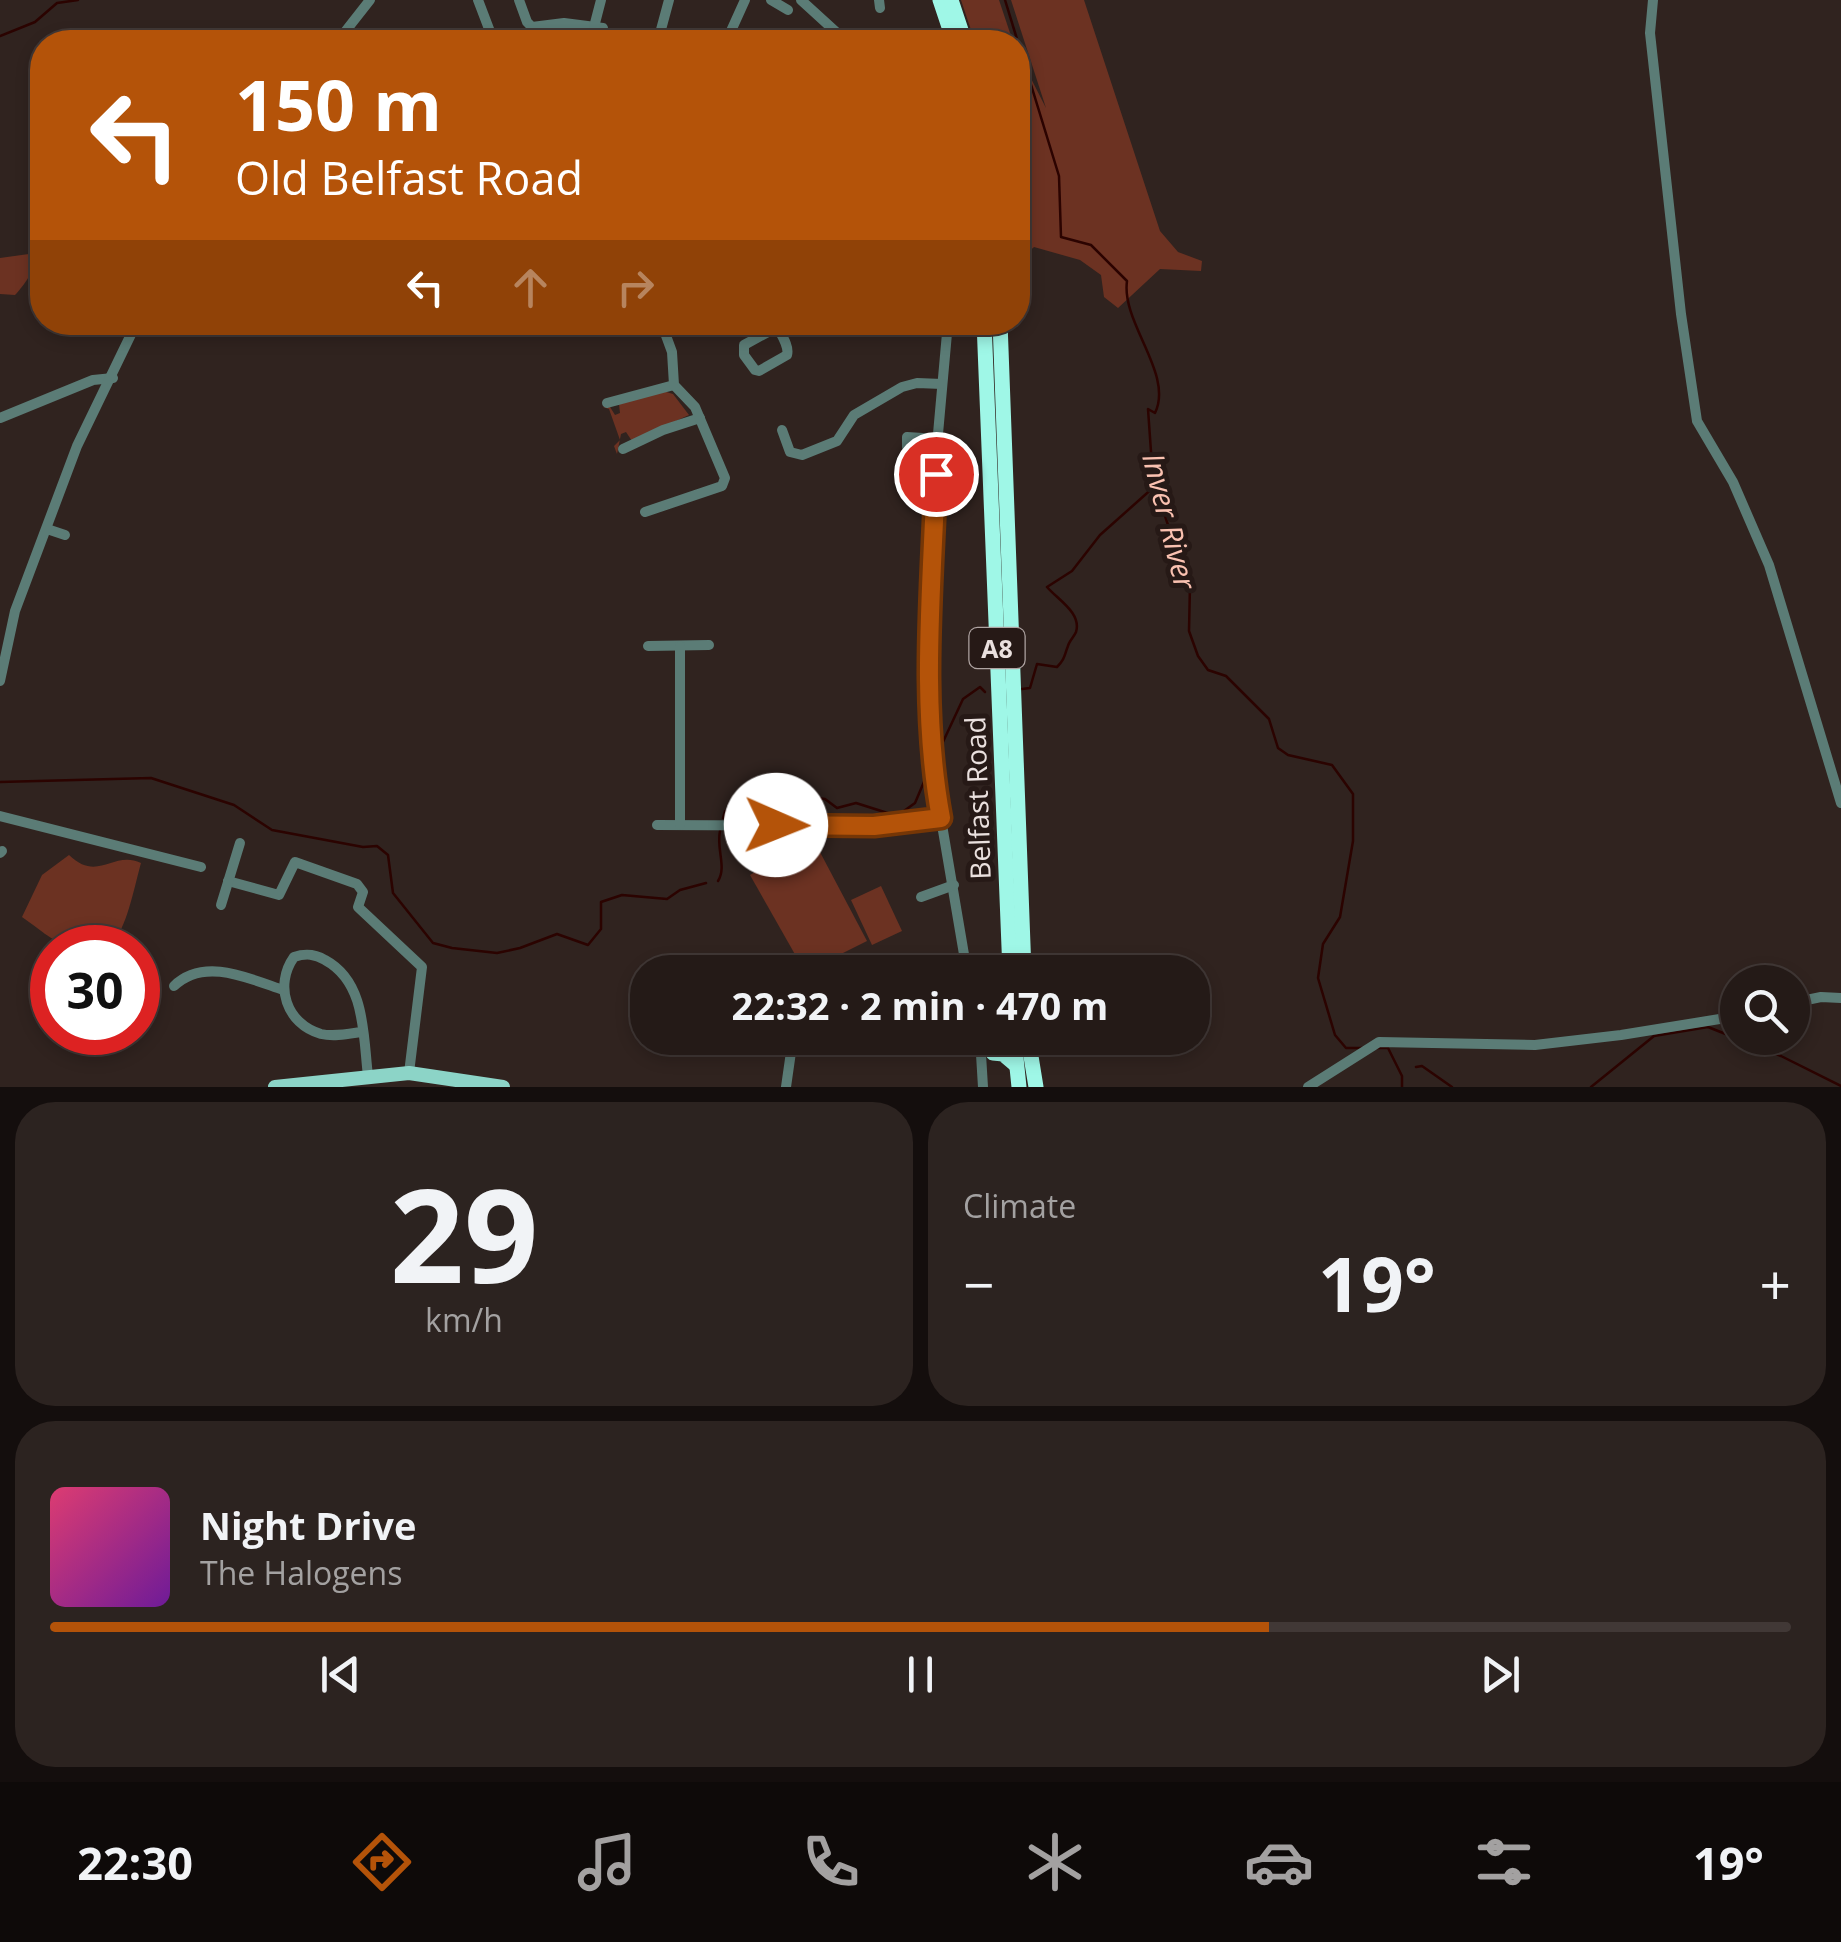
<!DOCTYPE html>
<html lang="en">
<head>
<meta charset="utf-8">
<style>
  :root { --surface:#241a17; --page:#2c2320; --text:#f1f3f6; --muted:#a3a1a1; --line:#413836; --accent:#b45309 }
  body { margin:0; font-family:"Open Sans",sans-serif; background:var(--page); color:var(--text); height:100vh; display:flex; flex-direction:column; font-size:38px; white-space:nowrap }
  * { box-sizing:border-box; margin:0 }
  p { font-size:32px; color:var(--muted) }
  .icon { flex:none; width:55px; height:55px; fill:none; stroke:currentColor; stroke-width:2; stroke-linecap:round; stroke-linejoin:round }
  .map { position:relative; height:1087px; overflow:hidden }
  .panel { display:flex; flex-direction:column; gap:15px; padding:15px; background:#140e0d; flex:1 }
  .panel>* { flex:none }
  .guide { position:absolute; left:30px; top:30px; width:1000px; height:305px; border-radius:40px; box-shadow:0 5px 15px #0003,0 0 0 2px var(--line); background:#b45309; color:#fff; overflow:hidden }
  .fabs { position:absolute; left:1720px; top:965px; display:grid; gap:20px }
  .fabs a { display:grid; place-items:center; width:90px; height:90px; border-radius:50%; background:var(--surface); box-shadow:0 5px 15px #0003,0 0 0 2px var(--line); font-size:50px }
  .speed { position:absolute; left:30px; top:925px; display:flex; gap:20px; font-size:50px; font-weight:700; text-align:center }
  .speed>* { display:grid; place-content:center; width:130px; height:130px; border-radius:50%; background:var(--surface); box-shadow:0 5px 15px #0003,0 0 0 2px var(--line); line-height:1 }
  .speed .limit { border:15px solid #d22; background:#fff; color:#111 }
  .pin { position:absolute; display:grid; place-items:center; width:85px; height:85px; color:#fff; margin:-42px; border:5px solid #fff; border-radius:50%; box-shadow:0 2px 10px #0007 }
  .me { position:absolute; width:110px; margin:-55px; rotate:91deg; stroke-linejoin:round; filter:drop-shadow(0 0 8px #0008) }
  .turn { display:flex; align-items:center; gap:35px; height:210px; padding:0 40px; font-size:45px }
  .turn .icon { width:130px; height:130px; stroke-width:2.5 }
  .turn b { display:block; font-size:70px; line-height:85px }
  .lanes { display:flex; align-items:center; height:95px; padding:0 40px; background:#0003; justify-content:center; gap:50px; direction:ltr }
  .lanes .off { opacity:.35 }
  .big { font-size:75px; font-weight:700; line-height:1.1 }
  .panel .card { flex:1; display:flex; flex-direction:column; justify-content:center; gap:15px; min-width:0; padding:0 35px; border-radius:40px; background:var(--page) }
  .panel .dial { align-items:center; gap:0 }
  .dial b { font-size:130px; line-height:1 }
  .song { display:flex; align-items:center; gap:30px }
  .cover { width:120px; height:120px; border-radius:15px; background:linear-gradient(135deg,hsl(340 70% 55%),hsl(280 70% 35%)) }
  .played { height:10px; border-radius:5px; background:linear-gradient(90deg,var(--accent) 70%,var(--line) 70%) }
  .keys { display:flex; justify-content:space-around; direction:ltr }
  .heat { display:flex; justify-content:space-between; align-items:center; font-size:55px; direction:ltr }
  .panel .tiles { flex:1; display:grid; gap:15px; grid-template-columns:1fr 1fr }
  .card:last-child { grid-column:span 2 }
  .trip { position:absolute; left:630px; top:955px; width:580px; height:100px; border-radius:40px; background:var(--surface); box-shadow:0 5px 15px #0003,0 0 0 2px var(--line); font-weight:700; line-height:100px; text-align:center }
  .tab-bar { display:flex; height:160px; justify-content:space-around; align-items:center; background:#0e0a09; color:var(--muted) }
  .tab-bar .icon { width:70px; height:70px }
  .tab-bar .active { color:var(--accent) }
  .tab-bar b { font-size:45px; color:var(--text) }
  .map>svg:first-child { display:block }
</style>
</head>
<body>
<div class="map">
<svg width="1841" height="1087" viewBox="0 0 1841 1087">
  <rect width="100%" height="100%" fill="#30231f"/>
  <g fill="#6c3222">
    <path d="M961,0h38l14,42h-38z"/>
    <path d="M1011,0h73l76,231 18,21 24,9 -1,10 -41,-2 -42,39 -14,-11 -3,-22 -21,-15 -46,-13 -10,9 -4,64 -9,11 -2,-8 9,-1v-269l28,55z"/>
    <path d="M36,253c1,15 -12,32 -21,42l-15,-1v-36z"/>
    <path d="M663,391l10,3 16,21 -57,26 -6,-9 -5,2 -4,20 -3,-8 6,-6 -11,-31 -6,-2h7l5,8 5,-2 -1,-9z"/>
    <path d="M812,837l55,104 -62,31 -55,-97z"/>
    <path d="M69,855c29,28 44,-5 72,8 -5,17 -14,64 -26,75 -4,3 -10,3 -15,4 -40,10 -45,-2 -78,-25l20,-42z"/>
    <path d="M881,886l21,45 -30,14 -21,-45z"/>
  </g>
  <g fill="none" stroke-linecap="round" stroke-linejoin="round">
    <g stroke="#2b0300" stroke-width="2.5">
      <path d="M1005,0l54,176 2,61 30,8 36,36c-6,42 47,93 28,132l-7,-4 5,71 20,60 15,33 2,12 -1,46 9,25 10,14 18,6 43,43 9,29 10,7 44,10 21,29v47l-13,76 -17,27 -5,34 17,57 11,13h17"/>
      <path d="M0,36l35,-14 22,-19 21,-3"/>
      <path d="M1022,689l8,-1 7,-24 20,3c8,-8 7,-11 11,-21 1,-5 6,-9 8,-14 6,-19 -19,-33 -29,-45l25,-16 28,-36 55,-49"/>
      <path d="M935,759l28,-60 17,-12 5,5"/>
      <path d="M0,782l151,-4 83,27 38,25 91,17 14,-1 11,9 5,38 40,50 19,5 45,5 23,-5 37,-14 31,11 13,-16v-27l21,-7 45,4 13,-9 26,-7"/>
      <path d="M723,818l2,-7h30l19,-14 10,5 9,-7 32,4 12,9 19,-5 41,13 18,-13 14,-33"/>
      <path d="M718,881c9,-14 -2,-32 2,-50"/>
      <path d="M1376,1048h12l14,28v11"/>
      <path d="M1416,1067l6,-1 30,21"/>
      <path d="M1591,1087l63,-51 54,-9 73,29 60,30"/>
    </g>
    <g stroke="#5b7c76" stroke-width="10">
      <path d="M478,0l16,42"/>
      <path d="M519,0l8,22 5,5 32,-4 39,5"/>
      <path d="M771,0l17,10"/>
      <path d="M801,0l46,42"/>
      <path d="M879,0l1,8"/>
      <path d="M1653,0l-3,33 31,281 16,107 36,61 36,83 72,238"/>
      <path d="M594,27l7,-27"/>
      <path d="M337,42l33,-42"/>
      <path d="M661,42l-2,-5 10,-37"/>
      <path d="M726,42l19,-42"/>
      <path d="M775,322c4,10 15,23 12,33l-28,16 -4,-1 -11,-15v-10l33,-18"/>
      <path d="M948,322l-11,123 -7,220 1,95 36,212"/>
      <path d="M614,329l4,-7"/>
      <path d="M607,403l67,-18"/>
      <path d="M0,418l93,-38 20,-2"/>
      <path d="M782,430l8,22 12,3 35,-14 17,-26 48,-28 15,-4 25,1"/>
      <path d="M907,447v-10l31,2"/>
      <path d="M623,449l40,-19 37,-12"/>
      <path d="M645,512l77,-26 3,-8 -30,-71 -21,-22 -2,-33 -11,-30"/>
      <path d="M47,529l18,6"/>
      <path d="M648,646l61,-1"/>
      <path d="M0,681l15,-70 62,-165 60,-124"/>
      <path d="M0,816l201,51"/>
      <path d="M657,825l197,1 87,-8"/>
      <path d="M680,825v-179"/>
      <path d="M0,853l2,-2"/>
      <path d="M228,881l51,14 16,-33 62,22 6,8 -5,15 64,60 -13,106"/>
      <path d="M921,897l33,-12"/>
      <path d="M221,905l19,-62"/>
      <path d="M174,986c30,-29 74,-8 109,4"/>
      <path d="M1792,1003l29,-6 20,1"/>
      <path d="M361,1032c-13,2 -27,5 -40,2 -35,-10 -47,-49 -27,-77 12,-4 21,-3 31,3 41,22 38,75 43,116"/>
      <path d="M980,1038l3,49"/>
      <path d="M786,1087l7,-49"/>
      <path d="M1308,1087l71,-45 156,3 86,-10 117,-19"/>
    </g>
    <path stroke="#8cd4c7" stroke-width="14" d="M275,1087l134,-14 94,14"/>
    <g stroke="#9ff7e7" stroke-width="15">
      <path d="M940,0l14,42"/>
      <path d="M951,0l14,42"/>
      <path d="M984,322l26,650"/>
      <path d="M1000,322l24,650"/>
      <path d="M1014,1038l5,49"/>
      <path d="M1028,1038l8,49"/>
      <path d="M993,1053l10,1 13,11"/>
    </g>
  </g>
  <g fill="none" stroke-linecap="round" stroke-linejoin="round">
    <g stroke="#753606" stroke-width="25">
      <path id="route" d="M776,825l98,1 67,-8c-21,-113 -9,-230 -5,-344"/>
    </g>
    <use href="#route" stroke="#b45309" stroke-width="18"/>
  </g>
  <g text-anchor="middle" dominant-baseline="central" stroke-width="10" stroke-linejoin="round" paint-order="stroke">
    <rect fill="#261916" stroke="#afa4a2" stroke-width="2.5" x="969.5" y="628" width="55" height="40" rx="8"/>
    <g font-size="25" font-weight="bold" fill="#eae0de">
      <text x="997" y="648">A8</text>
    </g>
    <g font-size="28" fill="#eae0de" stroke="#261916">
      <text transform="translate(977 798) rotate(-92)">Belfast Road</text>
    </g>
    <g font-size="30" font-style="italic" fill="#fac1b0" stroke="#261916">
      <text transform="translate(1170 521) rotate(76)">Inver River</text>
    </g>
  </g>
</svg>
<div class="fabs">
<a><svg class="icon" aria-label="search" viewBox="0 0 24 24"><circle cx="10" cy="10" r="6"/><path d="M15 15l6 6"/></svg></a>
</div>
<div class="speed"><div class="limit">30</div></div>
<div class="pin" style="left:936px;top:474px;background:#d93025"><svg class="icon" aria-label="arrive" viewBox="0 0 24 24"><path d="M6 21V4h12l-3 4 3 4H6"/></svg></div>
<svg class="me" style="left:776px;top:825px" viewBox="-20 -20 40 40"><circle r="19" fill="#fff"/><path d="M0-13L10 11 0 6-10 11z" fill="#b45309"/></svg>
<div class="trip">22:32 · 2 min · 470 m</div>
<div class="guide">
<div class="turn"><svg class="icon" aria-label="left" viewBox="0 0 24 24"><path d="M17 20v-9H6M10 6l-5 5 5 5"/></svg><div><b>150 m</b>Old Belfast Road</div></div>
<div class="lanes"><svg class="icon" aria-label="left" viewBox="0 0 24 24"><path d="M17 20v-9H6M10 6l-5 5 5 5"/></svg><svg class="icon off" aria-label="ahead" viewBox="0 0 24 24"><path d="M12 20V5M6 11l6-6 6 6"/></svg><svg class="icon off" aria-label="right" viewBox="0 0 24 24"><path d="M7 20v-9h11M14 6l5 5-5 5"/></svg></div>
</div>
</div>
<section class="panel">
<div class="tiles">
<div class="card dial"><b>29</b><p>km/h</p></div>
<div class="card"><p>Climate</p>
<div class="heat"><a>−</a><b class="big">19°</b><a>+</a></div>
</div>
<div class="card">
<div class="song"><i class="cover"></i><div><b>Night Drive</b><p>The Halogens</p></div></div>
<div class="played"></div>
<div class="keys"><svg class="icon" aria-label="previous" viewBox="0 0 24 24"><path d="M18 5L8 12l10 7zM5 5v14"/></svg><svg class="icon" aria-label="pause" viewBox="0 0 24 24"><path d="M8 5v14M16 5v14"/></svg><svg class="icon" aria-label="next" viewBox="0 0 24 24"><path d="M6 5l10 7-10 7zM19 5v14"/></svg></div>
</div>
</div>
</section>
<nav class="tab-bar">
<b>22:30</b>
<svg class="icon active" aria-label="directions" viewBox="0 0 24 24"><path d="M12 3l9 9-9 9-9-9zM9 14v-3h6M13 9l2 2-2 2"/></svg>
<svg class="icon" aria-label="music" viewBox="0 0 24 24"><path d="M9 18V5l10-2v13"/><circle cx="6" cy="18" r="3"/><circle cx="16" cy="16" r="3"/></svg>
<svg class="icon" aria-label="phone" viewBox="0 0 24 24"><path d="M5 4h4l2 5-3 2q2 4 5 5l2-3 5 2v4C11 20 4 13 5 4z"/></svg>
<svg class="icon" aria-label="climate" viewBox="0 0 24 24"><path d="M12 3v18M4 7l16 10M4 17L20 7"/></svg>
<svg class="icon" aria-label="car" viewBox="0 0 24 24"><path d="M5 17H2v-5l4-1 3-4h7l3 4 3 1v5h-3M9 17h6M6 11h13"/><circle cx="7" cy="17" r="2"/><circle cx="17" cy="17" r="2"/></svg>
<svg class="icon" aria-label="filters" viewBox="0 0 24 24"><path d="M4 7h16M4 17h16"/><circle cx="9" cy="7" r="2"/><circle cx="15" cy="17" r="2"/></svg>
<b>19°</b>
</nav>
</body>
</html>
